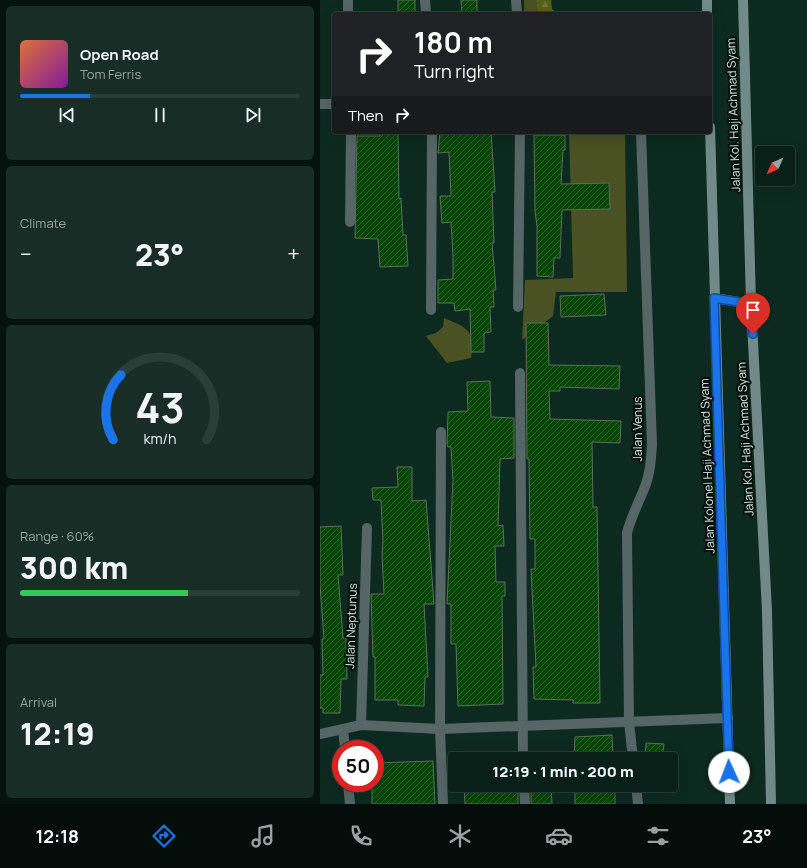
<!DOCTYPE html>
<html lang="en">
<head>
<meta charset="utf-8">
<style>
  :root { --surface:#092018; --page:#172d25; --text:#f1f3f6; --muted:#99a3a2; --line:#293e37; --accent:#1a73e8 }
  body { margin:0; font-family:Manrope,sans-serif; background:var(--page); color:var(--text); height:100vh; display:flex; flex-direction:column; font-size:15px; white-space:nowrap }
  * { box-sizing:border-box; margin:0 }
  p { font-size:13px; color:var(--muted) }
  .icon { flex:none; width:22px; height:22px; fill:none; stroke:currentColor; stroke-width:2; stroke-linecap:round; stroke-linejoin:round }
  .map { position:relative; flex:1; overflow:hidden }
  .drawer { display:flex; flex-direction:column; gap:6px; padding:6px; background:#05120d; width:320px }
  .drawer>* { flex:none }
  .hud { position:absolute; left:12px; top:12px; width:380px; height:122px; border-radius:4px; box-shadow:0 4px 16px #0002,0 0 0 1px var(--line); background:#202124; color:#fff; overflow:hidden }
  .needle { width:26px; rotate:225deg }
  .controls { position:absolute; left:435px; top:146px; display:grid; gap:8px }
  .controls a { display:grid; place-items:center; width:40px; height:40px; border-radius:4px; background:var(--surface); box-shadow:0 4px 16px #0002,0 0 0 1px var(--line); font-size:20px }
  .speed { position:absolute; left:12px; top:740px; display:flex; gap:8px; font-size:20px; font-weight:700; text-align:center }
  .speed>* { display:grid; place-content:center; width:52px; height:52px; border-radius:50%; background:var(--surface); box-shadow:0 4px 16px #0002,0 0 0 1px var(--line); line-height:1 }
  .speed .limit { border:6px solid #d22; background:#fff; color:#111 }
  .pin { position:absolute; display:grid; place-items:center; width:34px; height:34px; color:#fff; margin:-41px -17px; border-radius:50% 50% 50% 0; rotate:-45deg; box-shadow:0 0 4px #0007 }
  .pin .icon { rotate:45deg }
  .me { position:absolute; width:44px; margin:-22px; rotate:358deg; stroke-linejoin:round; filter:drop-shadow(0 0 3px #0008) }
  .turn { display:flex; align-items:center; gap:14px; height:84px; padding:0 16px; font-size:18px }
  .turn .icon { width:52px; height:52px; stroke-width:2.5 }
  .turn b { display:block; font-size:28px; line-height:34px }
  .then { display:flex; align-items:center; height:38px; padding:0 16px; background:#0003; gap:8px; font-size:15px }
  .big { font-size:30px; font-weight:800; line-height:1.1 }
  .drawer .widget { flex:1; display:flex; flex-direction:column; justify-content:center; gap:6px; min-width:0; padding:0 14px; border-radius:6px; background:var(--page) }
  .drawer .dial { align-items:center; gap:0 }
  .dial svg { height:104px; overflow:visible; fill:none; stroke:var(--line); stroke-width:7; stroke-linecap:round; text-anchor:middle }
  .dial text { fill:var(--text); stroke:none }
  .song { display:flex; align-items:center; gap:12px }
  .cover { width:48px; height:48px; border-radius:6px; background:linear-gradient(135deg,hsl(20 70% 55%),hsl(290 70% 35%)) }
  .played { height:4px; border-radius:2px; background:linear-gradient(90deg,var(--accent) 25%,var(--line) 25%) }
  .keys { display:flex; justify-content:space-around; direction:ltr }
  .heat { display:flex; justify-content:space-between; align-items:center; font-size:22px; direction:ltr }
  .charge { height:6px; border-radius:3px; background:linear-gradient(90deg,#34c759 60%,var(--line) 0) }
  .trip { position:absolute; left:128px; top:752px; width:230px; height:40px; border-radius:4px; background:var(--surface); box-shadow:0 4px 16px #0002,0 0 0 1px var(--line); font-weight:800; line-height:40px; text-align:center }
  .tab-bar { display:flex; height:64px; justify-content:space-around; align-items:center; background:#040d0a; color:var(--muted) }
  .tab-bar .icon { width:28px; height:28px }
  .tab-bar .selected { color:var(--accent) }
  .tab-bar b { font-size:18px; color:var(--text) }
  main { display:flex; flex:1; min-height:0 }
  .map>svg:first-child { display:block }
</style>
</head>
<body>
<main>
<section class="drawer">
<div class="widget">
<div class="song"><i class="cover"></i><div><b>Open Road</b><p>Tom Ferris</p></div></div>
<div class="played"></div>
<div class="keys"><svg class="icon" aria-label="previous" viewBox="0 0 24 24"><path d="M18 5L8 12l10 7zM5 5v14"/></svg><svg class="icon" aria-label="pause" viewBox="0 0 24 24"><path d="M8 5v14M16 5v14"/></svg><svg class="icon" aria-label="next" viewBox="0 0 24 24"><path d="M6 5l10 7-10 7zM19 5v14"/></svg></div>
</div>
<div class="widget"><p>Climate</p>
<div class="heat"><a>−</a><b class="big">23°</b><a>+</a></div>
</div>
<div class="widget dial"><svg viewBox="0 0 100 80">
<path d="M14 69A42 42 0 1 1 86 69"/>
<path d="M14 69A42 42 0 0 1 20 19" stroke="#1a73e8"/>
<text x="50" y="56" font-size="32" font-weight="700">43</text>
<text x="50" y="72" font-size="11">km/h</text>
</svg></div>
<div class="widget"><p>Range · 60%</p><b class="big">300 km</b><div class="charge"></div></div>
<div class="widget"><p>Arrival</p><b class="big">12:19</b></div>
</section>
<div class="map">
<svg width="487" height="804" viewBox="0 0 487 804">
  <defs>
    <pattern id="forest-firs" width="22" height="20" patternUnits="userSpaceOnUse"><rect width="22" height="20" fill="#575f1c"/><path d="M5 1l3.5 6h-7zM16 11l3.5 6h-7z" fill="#6e763d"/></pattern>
    <pattern id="building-hatch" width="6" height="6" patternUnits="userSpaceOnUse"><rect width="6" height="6" fill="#064706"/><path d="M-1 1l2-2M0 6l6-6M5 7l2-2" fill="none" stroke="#29612a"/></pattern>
  </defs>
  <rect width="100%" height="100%" fill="#0c2a20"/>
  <g fill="#4a5123">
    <path d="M204,0h19l6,14h-25z"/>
    <path d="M249,132h56l2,160h-71l-3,24 -31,24 3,-60 48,-2z"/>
    <path d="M124,318c24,10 31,12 27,40l-24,5 -21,-27 10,-3 7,-6z"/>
  </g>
  <path fill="url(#forest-firs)" d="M217,0h14l1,9 6,5h-18l-3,-5z"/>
  <g fill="url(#building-hatch)" stroke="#5d705b">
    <rect x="78" y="0" width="17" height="14"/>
    <path d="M141,0h16v14h-15z"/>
    <path d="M60,132h18l1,67 2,-1 2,37h3l2,31 -28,1 -2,-28 -23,-1 2,-102h23z"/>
    <path d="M120,132h51l4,60h-3l2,51h-2l4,47h-3l1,17h-4l1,25 -7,1v19h-13l-1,-43 -15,2 -1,-8h-16v-23l15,-1v-23l-2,-34 -9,1 -2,-27h11l-2,-44 -11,1z"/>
    <path d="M214,135h31v15h-2l-2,34 48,-1 1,26 -48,1 -2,48h-6l-1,19 -16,-1v-50l-2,-15z"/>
    <path d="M284,294l2,21 -45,2 -1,-21z"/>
    <path d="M206,323h22l1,42 71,1 -1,23 -59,-2v4h-11l1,28 71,2 -1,22 -28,-1 1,65h4l3,196h-27v-3l-39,-1 -1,-32h3l-5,-98h4v-30h-5l-1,-80h-2z"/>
    <path d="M170,381l1,36 23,1v40l-14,1 -2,67 5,-1 1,21h-9l1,36h9v14h-3l1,108 -45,2 -2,-62h-5v-40h-4l6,-124 -2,-33h-3l-1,-2 1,-33 20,-1 -1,-29z"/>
    <path d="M77,467h15v34l14,-1 8,104h-10l4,73h-3l-1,29 -26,-1v-5h-23v-43h-2l-2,-63h13l-2,-39 1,-14 -2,-41h-8l-1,-12 26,-1z"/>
    <path d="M21,526l2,49h-5l5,63h3l1,41h-6l-1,34h-17v-5h-3v-33h3l-1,-36h2l-4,-54v-58z"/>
    <path d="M292,735l1,24h-39l1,-22z"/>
    <path d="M326,743l18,1 -2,15h-17z"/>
    <path d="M113,761l2,43h-63v-21h3v-20z"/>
    <path d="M144,785h54v19h-53z"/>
    <path d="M211,785h20l1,19h-21z"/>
    <rect x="255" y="785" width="40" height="19"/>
  </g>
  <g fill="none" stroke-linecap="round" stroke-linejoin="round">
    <g stroke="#566565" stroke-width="10">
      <path d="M28,0v14"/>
      <path d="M105,0l1,14"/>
      <path d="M196,0l1,14"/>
      <path d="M0,104h14"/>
      <path d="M30,222l1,-90"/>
      <path d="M198,307l2,-175"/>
      <path d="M111,310l1,-178"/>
      <path d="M200,373l3,386"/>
      <path d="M121,432l-1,297 3,75"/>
      <path d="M41,725l6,-197"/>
      <path d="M23,729l2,20"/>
      <path d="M0,734l41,-9 79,4 288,-11"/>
      <path d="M313,759l-4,-37 -2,-189c4,-16 11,-29 17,-44 6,-14 7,-29 8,-44l-11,-313"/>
      <path d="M28,783l2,21"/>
      <path d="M204,785l1,19"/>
      <path d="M316,785l2,19"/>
    </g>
    <g stroke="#718a89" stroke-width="10">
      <path d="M387,0v14"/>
      <path d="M423,0l8,304 16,307 4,193"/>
      <path d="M390,127l20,677"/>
      <path d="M394,298l37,6"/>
    </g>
  </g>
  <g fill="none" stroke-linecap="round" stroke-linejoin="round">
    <g stroke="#114b97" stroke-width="10">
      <path id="route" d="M409,772l-15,-474 37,6 2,30"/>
    </g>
    <use href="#route" stroke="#1a73e8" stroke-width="7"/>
  </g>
  <g text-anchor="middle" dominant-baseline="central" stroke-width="4" stroke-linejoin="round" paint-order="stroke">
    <g font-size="12" fill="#d4e5de" stroke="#05100c">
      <text transform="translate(413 115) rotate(-92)">Jalan Kol. Haji Achmad Syam</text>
      <text transform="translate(317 429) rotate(-90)">Jalan Venus</text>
      <text transform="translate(425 439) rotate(-93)">Jalan Kol. Haji Achmad Syam</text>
      <text transform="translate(387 466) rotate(-92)">Jalan Kolonel Haji Achmad Syam</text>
      <text transform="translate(31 626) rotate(-88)">Jalan Neptunus</text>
    </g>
  </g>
</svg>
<div class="controls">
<a><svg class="needle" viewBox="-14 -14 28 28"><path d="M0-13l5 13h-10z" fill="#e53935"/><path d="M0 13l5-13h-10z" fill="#99a3a2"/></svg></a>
</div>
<div class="speed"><div class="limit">50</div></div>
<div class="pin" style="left:433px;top:334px;background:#d93025"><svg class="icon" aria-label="arrive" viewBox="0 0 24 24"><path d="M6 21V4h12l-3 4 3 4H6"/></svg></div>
<svg class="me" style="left:409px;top:772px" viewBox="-20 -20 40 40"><circle r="19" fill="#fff"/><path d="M0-13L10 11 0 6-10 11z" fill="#1a73e8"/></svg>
<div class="trip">12:19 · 1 min · 200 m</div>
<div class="hud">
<div class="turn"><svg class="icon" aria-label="right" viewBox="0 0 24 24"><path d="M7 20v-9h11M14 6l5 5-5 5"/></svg><div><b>180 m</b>Turn right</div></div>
<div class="then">Then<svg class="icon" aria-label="right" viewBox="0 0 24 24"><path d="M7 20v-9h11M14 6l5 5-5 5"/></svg></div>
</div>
</div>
</main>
<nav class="tab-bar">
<b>12:18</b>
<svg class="icon selected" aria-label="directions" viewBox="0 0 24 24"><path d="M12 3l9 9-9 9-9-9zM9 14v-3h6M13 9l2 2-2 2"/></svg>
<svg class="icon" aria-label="music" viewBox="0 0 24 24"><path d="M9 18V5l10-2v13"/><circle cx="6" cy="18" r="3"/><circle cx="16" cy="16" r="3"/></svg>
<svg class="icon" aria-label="phone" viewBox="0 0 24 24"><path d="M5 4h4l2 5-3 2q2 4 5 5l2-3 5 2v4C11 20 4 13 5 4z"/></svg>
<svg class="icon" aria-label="climate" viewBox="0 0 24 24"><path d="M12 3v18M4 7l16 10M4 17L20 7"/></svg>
<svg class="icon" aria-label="car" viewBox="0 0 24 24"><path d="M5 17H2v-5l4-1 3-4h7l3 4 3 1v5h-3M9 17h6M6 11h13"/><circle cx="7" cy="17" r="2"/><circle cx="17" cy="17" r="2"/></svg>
<svg class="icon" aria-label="filters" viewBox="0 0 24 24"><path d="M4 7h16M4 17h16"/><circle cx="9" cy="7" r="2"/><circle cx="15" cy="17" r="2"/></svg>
<b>23°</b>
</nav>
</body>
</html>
